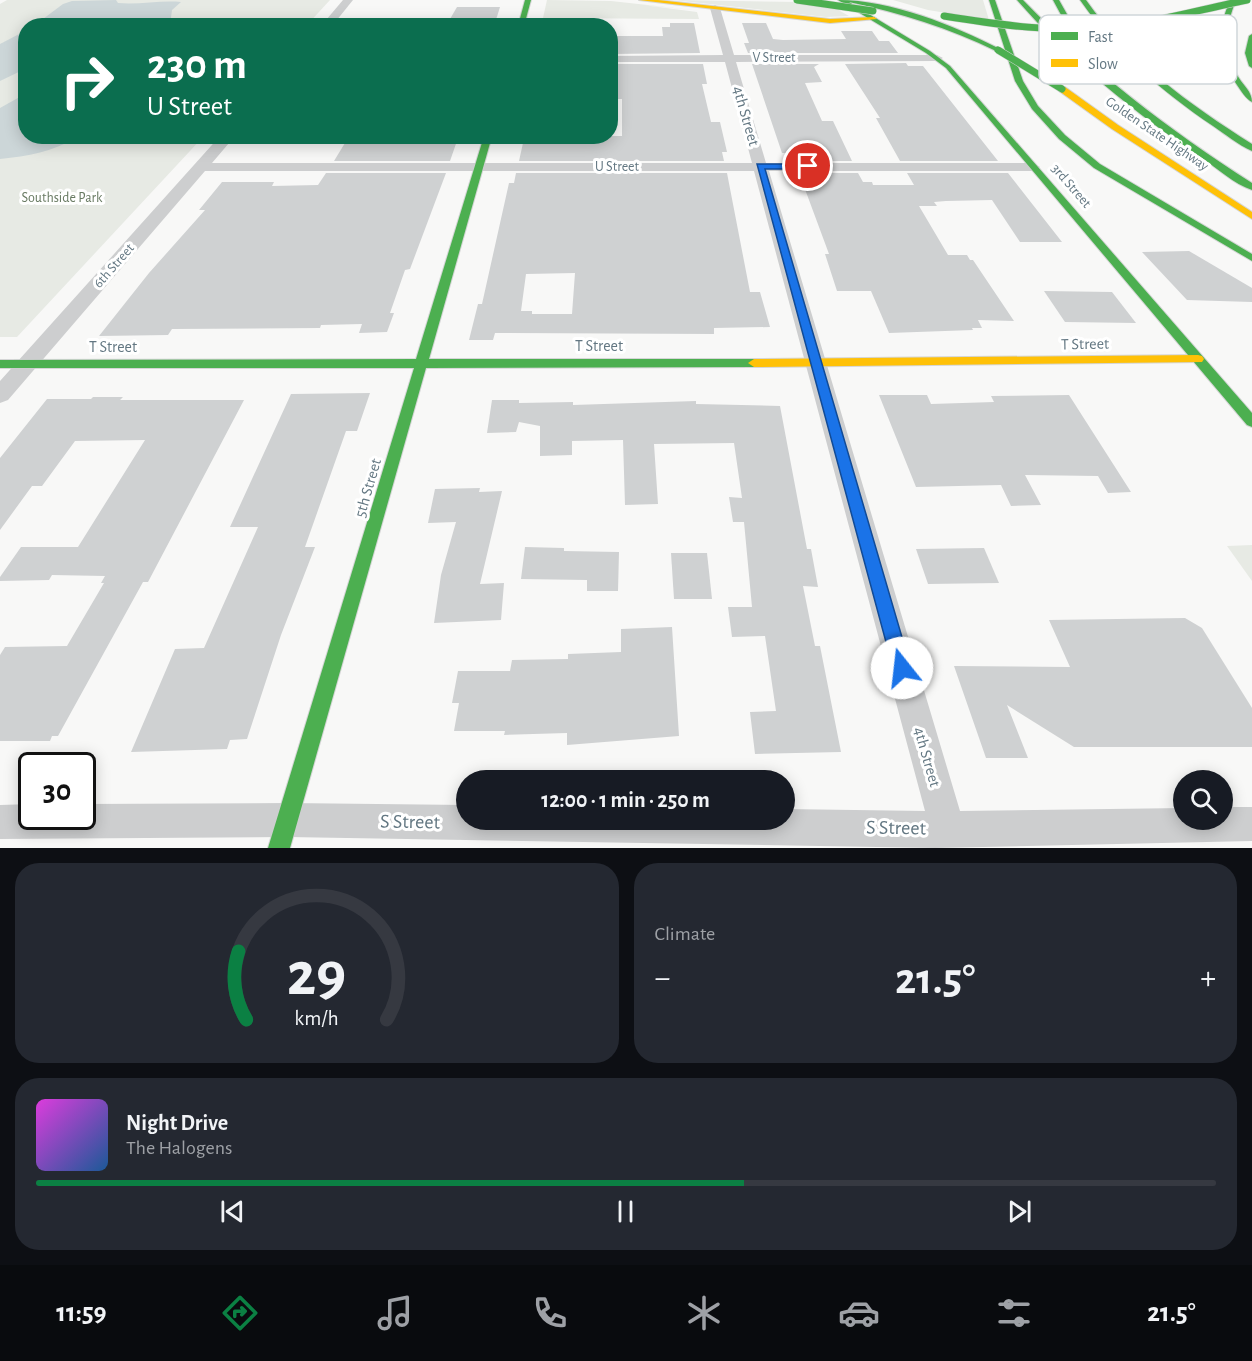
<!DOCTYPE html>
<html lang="en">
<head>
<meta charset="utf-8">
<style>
  :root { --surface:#171b24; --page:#242831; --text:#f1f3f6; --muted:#9ea1a6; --line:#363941; --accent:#0b8043 }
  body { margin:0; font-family:"Alegreya Sans",sans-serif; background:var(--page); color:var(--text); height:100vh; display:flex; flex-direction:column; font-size:22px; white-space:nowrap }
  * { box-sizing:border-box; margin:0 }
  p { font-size:20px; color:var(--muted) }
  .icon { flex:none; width:33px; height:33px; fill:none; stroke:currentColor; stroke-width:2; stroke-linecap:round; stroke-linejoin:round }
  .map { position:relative; height:848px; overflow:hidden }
  .side { display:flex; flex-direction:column; gap:15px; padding:15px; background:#0d0f14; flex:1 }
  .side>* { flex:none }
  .guide { position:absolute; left:18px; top:18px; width:600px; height:126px; border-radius:24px; box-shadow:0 3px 15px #0003; background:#0b6e4f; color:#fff; overflow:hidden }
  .controls { position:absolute; left:1173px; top:770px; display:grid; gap:12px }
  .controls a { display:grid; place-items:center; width:60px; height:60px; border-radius:50%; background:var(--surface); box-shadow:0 3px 15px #0003; font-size:30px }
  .speed { position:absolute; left:18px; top:752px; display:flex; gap:12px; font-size:30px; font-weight:700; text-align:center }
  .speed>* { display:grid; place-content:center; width:78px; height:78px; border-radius:50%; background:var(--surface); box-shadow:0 3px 15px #0003; line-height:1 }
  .speed .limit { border:3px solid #111; border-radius:9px; background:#fff; color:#111 }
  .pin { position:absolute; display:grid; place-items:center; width:51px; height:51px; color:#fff; margin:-26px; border:3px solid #fff; border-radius:50%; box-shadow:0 2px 6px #0007 }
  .me { position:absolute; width:66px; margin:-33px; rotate:344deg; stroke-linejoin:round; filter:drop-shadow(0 0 4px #0008) }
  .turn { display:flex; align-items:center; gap:21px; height:126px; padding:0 30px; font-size:27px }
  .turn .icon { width:78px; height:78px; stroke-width:2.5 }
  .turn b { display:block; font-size:42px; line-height:51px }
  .big { font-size:45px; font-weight:600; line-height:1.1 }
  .side .widget { flex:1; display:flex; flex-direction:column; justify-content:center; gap:9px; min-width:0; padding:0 21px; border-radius:24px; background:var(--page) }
  .side .dial { align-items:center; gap:0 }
  .dial svg { height:156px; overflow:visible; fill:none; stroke:var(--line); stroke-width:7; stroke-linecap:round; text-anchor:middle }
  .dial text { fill:var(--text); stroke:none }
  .song { display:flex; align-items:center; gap:18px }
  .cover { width:72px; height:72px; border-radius:9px; background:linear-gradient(135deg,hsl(300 70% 55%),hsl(210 70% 35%)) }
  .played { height:6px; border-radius:3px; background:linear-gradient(90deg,var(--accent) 60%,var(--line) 60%) }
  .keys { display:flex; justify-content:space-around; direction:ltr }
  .heat { display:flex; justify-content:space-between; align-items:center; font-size:33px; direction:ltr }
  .side .tiles { flex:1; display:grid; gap:15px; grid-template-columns:1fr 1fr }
  .widget:last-child { grid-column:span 2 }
  .trip { position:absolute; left:456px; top:770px; width:339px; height:60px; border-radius:30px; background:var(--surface); box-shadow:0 3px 15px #0003; font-weight:600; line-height:60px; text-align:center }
  .tabs { display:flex; height:96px; justify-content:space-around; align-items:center; background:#090b0e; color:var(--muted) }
  .tabs .icon { width:42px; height:42px }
  .tabs .on { color:var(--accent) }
  .tabs b { font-size:27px; color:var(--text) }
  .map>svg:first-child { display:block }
</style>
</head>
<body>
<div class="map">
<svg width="1252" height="848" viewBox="0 0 1252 848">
  <rect width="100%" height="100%" fill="#f8f8f7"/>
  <g fill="#e7eae4">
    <path d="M7,0h323l-23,25 -281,1v110l177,1 -186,200h-17v-333z"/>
    <path d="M547,0l64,1 91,10 -59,-6 54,7 2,7 -156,-1z"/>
    <path d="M673,0l125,2 35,5 16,9 -23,1z"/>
    <path d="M893,0h90l6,20 -61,-10z"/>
    <path d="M1252,545v36l-25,-35z"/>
  </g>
  <g fill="#ccd6d8">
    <path d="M116,0l2,3c21,2 43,-3 63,-1l-9,8 -2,15h-135l28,-21 9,-3z"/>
    <path d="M25,31v38l-25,12v-37z"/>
    <path d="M25,94l1,42 51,1c-24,15 -49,19 -77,22v-51z"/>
  </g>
  <g fill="#cfd1d2" fill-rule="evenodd">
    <path d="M457,7h43l-6,19h-48z"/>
    <path d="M670,23h24l6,30 -90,1v-18h53l-1,-9h8z"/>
    <path d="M742,23h24l7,16 10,1 63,-1 -5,-8h31l7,10h10l9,12h-150l-4,-10h5z"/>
    <path d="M906,63l2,3h15l75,95h-98l-24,-43h4l-35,-54z"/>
    <path d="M610,64h93l4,20h-5l9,38h9l7,30h-5l2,9h-205l4,-18h46l1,-7h52v-37h-12z"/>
    <path d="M752,64h67l-5,3 8,15 -17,1 17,38h11l19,40h-57l-3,-8h-10z"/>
    <path d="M439,136l19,2 -8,23h-116l14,-23z"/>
    <path d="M326,173h120l-36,96 -5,1 -15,43h4l-7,19 -28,1 3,-9 -41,1 -1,3 -148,1 -4,6 -69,1 50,-63 56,-63h-6l23,-28h52l-2,4 46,-1z"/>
    <path d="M516,173h211l23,119h10l10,35 -56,1v6l-219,-1 -2,7h-24l9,-36h4l27,-121h5zM575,273l-3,41h-40v-3h-11l5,-37z"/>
    <path d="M799,173h59l5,9h9l1,3h41l-7,-12h101l54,69h-42l-28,-42 -46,1 -12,1 3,4h-18l29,49h19l3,5h3l41,61 -36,-1 4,8h-10l1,2 -84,3 -18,-42h-34l-12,-37h4z"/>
    <path d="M1189,251l63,37v14l-65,-2 -45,-48z"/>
    <path d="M1044,291l68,1 24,31 -71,-1z"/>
    <path d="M370,393l-13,38h-11l-41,116h10l-34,88 -34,104 -17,1 -3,9 -96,3 44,-103 29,-1 54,-121h-28l61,-133z"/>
    <path d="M879,395h48l4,9 63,-2 -3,-6 78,-1 62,97 -23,1 -10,-17 -73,-1 16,30 -30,1 -10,-21 -85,2z"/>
    <path d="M93,397h30l-3,3h124l-96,182h-5l-85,154h-6l-2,5h-50v-86l5,-8 62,-1 37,-63h-3l4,-7 -53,-1 -3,5 -49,1v-4l21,-30h57l67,-107 -70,1 -33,45h-10l-32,44v-72l47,-59h44z"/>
    <path d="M492,400h27v3l54,-1v3l123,-4v3l84,2 27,143h4l7,38 -15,-1 12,60h5l21,106 -86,2 -5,-42 26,-1 -11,-75 -33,1 -4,-30h24l-8,-85h-11l-4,-25 13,1 -8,-55 -80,1 4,60 -33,1 -2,-65 -51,1v14l-32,1v-30l-21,-4 -3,10 -29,1z"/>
    <path d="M480,488l-1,4 23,-1 -22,93 24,-1 -3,37 -67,3 7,-48 15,-53 -28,1 7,-34z"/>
    <path d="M525,547l39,1v3l55,1 -1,39h-31v-11l-66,-1z"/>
    <path d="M984,548l15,35 -71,1 -12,-35z"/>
    <path d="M671,553h36l5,46h-38z"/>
    <path d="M1185,618l17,10 50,80v39h-178l-67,-42 21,53h-42l-32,-92 116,1 -21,-47z"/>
    <path d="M672,627l7,109 -112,9v-12l-63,2 1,-4h-51l5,-28h-7l6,-32h52l2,-11 56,-1v-5l53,-2v-23z"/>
  </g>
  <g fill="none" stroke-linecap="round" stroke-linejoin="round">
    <g stroke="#d5d6d6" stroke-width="2">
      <g id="fast">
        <path d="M525,0h6l-7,26h-6z"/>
        <path d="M838,0c53,0 115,25 162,49v2h-4c-47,-23 -96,-38 -147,-49l81,49 20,15 302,347v14l-5,-2 -301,-357 -20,-15z"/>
        <path d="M989,0h6l28,81 15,25 27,29 35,29 152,90v7l-158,-93 -35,-29 -27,-30 -17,-28z"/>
        <path d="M1017,0h6c69,71 146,130 229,183v7c-18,-6 -35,-22 -50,-32 -67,-45 -132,-97 -185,-158z"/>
        <path d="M1053,0h6l13,23 19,24v2h-4l-21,-25z"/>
        <path d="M1080,0h6c44,62 103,104 166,144v7c-14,-6 -27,-17 -39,-25 -52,-35 -97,-74 -133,-126z"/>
        <path d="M1230,0h6c-11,28 -14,52 3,78 5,8 13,14 13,24 -6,-3 -11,-11 -15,-17 -21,-31 -21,-51 -7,-85z"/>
        <path d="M1252,34v34l-3,-2 -4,-13 4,-17z"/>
        <path d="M484,136h8l-63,223h325l6,4 -6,4 -328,1 -136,480h-22l146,-480h-414v-8l416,-1z"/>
      </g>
    </g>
    <g stroke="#d5d6d6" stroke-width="2">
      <g id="slow">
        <path d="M639,0h19l172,19 44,-2 3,2 -47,4z"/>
        <path d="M1059,87h6l53,38 134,87v7l-140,-90 -53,-38z"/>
        <path d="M1198,355l4,1 2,3 -2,3 -448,5 -6,-4 6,-4z"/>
      </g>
    </g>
    <g fill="#cdcecf" fill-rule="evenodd">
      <path d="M343,0h10l-21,26h-11z"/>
      <path d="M715,5l5,3 14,47h203l6,3 -6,3 -201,1 30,101h267l7,4 -7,4h-264l191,640 224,-3v11h38v-12h30v34l-317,7 -647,-11 -288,2v-34l32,-1v12h50v-12l206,-1 178,2v14h318v-10l141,2 -171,-640h-549l-197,229 -8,3v-22l220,-245h15l-23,27h540l-27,-101h-115v-6l113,-1 -13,-47z"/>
      <path d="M558,20h8v6h-10z"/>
    </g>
    <use href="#fast" fill="#4caf50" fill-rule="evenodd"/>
    <use href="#slow" fill="#ffc107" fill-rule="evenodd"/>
    <g stroke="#d5d5d5" stroke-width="8" stroke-linecap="butt">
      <g id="fast-bridge">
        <path d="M797,0l76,11"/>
        <path d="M944,16c56,9 112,17 168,11 46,-5 90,-18 135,-27"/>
        <path d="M998,50l64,39"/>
      </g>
    </g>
    <use href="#fast-bridge" stroke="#4caf50" stroke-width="7"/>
  </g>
  <path fill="#1a73e8" stroke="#114b97" stroke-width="1.5" d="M757,164h51l5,2 -5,3h-43l146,499 -2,6 -7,3 -6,-3 -3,-6z"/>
  <g text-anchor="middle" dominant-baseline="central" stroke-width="6" stroke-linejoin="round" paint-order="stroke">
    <g font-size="14" fill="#637782" stroke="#fff">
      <text x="774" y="58">V Street</text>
      <text transform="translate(1157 134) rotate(34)">Golden State Highway</text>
      <text x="617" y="167">U Street</text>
      <text transform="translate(1071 186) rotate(49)">3rd Street</text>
      <text transform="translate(114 266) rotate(-49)">6th Street</text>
    </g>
    <g font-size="14" fill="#687a62" stroke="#fff">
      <text x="62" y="198">Southside Park</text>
    </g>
    <g font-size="16" fill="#637782" stroke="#fff">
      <text transform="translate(746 116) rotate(74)">4th Street</text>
      <text transform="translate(1085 344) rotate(-1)">T Street</text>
      <text x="599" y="346">T Street</text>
      <text x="113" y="347">T Street</text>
      <text transform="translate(368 488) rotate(-74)">5th Street</text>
      <text transform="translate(927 757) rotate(74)">4th Street</text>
    </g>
    <g font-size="20" fill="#637782" stroke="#fff">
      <text transform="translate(410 822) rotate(1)">S Street</text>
      <text transform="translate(896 828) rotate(1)">S Street</text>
    </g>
  </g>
  <rect x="1039" y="15" width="198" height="69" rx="9" fill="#fff" stroke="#d0d6da" stroke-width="1.5"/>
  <rect x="1051" y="32" width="27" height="8" fill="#4caf50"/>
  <rect x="1051" y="59" width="27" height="8" fill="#ffc107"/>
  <g font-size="16" fill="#637782">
    <text x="1088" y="42">Fast</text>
    <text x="1088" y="69">Slow</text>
  </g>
</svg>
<div class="controls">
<a><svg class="icon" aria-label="search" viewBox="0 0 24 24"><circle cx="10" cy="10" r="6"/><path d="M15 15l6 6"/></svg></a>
</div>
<div class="speed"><div class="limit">30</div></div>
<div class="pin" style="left:808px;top:166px;background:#d93025"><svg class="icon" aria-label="arrive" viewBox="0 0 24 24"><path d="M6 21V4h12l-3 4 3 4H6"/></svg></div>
<svg class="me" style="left:902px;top:668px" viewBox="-20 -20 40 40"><circle r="19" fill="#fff"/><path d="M0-13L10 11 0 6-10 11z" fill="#1a73e8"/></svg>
<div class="trip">12:00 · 1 min · 250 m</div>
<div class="guide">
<div class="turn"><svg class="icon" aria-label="right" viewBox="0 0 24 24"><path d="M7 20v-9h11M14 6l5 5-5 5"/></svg><div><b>230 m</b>U Street</div></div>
</div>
</div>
<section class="side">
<div class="tiles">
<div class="widget dial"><svg viewBox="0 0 100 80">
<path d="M14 69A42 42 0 1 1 86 69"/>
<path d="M14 69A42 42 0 0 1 10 34" stroke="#0b8043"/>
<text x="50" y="56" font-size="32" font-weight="700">29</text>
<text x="50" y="72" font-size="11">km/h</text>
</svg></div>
<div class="widget"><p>Climate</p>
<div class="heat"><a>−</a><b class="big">21.5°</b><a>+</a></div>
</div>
<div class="widget">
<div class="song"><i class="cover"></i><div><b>Night Drive</b><p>The Halogens</p></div></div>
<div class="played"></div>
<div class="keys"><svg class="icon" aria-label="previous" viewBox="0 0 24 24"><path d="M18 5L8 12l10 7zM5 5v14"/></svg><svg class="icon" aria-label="pause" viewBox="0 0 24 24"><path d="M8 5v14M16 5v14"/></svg><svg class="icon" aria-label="next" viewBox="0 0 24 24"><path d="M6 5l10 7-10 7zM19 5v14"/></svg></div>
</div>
</div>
</section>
<nav class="tabs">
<b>11:59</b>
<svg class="icon on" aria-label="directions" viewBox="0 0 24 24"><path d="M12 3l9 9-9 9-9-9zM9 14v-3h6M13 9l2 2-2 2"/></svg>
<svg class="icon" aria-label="music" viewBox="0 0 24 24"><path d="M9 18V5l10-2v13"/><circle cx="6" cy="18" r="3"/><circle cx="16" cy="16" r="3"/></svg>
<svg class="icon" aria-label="phone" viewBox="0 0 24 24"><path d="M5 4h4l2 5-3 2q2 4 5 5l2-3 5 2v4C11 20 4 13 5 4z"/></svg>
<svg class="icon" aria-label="climate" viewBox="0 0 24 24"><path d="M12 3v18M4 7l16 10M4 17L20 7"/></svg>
<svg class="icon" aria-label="car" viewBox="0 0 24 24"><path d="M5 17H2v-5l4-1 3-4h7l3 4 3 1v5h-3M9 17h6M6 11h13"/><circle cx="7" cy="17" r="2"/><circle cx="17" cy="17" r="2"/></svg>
<svg class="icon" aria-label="filters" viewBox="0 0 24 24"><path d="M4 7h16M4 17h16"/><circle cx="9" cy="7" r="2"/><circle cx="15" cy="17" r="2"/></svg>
<b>21.5°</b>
</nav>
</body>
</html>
